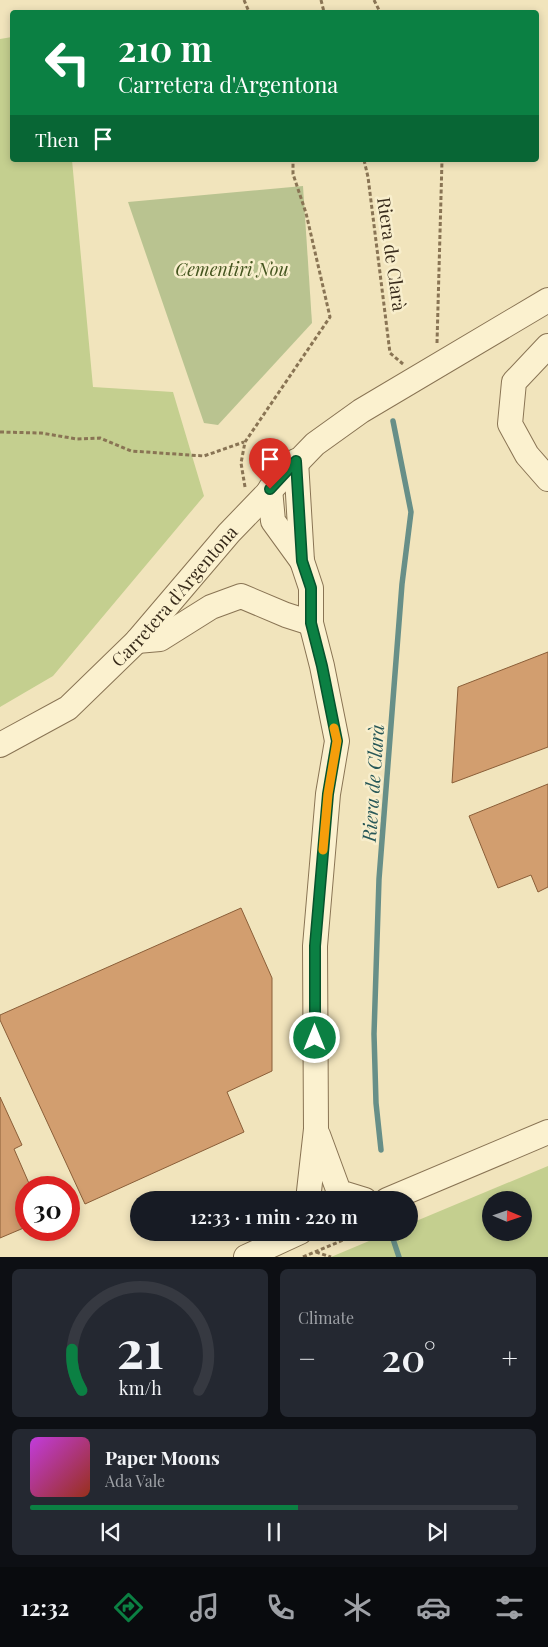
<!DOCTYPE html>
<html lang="en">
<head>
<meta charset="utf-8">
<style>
  :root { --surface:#171b24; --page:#242831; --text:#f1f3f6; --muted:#9ea1a6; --line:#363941; --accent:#0b8043 }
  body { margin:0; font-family:"Playfair Display",serif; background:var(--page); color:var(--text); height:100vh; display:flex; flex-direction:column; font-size:19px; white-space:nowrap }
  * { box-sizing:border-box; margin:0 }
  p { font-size:16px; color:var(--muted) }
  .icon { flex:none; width:28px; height:28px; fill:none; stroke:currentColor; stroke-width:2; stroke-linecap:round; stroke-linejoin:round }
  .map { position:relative; height:1257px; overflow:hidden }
  .drawer { display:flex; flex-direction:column; gap:12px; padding:12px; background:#0d0f14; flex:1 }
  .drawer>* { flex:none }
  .banner { position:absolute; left:10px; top:10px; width:529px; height:152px; border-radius:5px; box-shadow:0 2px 8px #0003; background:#0b8043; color:#fff; overflow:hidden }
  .needle { width:32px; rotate:92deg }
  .buttons { position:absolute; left:482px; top:1191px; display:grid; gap:10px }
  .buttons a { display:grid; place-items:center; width:50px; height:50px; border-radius:50%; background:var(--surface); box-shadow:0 2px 8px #0003; font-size:25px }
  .speed { position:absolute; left:15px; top:1176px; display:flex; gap:10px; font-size:25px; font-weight:700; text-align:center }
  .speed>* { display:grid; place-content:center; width:65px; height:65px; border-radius:50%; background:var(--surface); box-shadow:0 2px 8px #0003; line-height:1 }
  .speed .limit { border:8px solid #d22; background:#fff; color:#111 }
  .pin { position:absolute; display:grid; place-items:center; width:42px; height:42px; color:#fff; margin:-51px -21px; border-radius:50% 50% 50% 0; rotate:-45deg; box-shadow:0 0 5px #0007 }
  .pin .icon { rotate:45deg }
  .me { position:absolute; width:55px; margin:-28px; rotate:0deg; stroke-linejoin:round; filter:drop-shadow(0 0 4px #0008) }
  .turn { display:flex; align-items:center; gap:18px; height:105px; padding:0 25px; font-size:22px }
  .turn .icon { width:65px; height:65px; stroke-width:2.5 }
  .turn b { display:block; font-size:35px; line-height:42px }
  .then { display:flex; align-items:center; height:48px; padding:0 25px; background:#0003; gap:10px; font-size:19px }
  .big { font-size:38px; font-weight:600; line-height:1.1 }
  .drawer .widget { flex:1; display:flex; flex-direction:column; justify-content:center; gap:8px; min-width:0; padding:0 18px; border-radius:8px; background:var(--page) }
  .drawer .dial { align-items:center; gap:0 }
  .dial svg { height:130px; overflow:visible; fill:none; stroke:var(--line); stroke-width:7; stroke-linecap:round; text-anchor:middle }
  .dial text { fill:var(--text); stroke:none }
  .song { display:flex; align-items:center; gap:15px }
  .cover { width:60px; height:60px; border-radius:8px; background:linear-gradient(135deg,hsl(290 70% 55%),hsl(10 70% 35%)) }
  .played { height:5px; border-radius:2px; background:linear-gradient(90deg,var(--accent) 55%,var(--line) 55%) }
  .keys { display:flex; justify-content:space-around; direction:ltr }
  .heat { display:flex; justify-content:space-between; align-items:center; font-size:28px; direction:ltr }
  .drawer .tiles { flex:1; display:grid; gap:12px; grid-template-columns:1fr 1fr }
  .widget:last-child { grid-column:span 2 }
  .trip { position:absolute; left:130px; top:1191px; width:288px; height:50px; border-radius:25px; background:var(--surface); box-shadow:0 2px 8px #0003; font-weight:600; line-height:50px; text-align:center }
  .tab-bar { display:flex; height:80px; justify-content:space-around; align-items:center; background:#090b0e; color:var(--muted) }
  .tab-bar .icon { width:35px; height:35px }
  .tab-bar .selected { color:var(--accent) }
  .tab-bar b { font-size:22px; color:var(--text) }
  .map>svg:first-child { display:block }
</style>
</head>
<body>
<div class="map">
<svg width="548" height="1257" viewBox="0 0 548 1257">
  <rect width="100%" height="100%" fill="#f1e4bc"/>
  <g fill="#c4cf8f" fill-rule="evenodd">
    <path d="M12,37v123h60l21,227 80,5 31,104 -151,180 -53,31v-668z"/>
    <path d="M548,1166v91h-217l57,-24 21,-1v-8zM491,1200h33v32h-33z"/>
  </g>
  <path fill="#b9c390" d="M303,186l9,137 -94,102 -14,-2 -76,-221z"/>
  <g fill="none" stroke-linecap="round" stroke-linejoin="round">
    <g stroke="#678f88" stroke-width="5.5">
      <path d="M381,1150l-5,-47 -2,-69 5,-155 23,-295 9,-72 -18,-91"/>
      <path d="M392,1236l7,21"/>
    </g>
  </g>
  <g fill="#d29e6f" stroke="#8a5e38">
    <path d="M548,652v95l-96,36 6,-96z"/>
    <path d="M548,784v103l-10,5 -7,-17 -33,13 -29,-72z"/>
    <path d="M241,908l31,70v93l-45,21 17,40 -159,72 -85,-184v-5z"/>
    <path d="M0,1097l22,48 -8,4 17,39h-5v39l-26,11z"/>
  </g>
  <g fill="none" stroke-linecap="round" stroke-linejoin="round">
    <g stroke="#897454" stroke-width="26">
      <g id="minor">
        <path d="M548,346l-34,36 -4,42 17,31 21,24"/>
        <path d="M296,461l6,100 9,27v35l11,43 15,75 -9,53 -13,152 1,183 -8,71"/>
        <path d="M270,489l3,32 29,40"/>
        <path d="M137,641l23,-2 51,-32 30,-11 45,19 25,8"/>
        <path id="s1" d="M0,745l68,-37 69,-67 92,-108 86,-89 46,-33 187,-111"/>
        <path d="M318,1135l21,57 26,8"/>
        <path d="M387,1200l161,-68"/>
        <path d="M246,1257l54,-25"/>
      </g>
    </g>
    <g stroke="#897454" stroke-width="3" stroke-dasharray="4 2.5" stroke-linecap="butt">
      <path d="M244,0l5,12"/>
      <path d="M321,0l3,12"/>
      <path d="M374,0l6,12"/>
      <path d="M364,160l4,17 22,176 13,11"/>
      <path d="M437,343l5,-183"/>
      <path d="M0,432l41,1 36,6 23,-1 31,13 73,5 40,-14"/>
      <path d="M245,487l-4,-24 4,-21 85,-125 -24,-104 -13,-39v-14"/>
      <path d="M316,1252l15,5"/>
      <path d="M303,1257l59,-25"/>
    </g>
    <use href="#minor" stroke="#fbf1cf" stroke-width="24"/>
  </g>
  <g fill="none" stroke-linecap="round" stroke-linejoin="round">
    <g stroke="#07532c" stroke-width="12">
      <path id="route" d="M270,489l26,-28 6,100 9,27v35l11,43 15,75 -9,53 -13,152v92"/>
    </g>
    <use href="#route" stroke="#0b8043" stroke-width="9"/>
    <path stroke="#f59e0b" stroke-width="9" d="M323,850l5,-56 9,-53 -3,-13"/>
  </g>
  <g text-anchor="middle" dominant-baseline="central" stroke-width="5" stroke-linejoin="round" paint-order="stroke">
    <g font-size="18" fill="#372a1a" stroke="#f8eecc">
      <text transform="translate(392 254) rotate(82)">Riera de Clarà</text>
      <text stroke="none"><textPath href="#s1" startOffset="232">Carretera d'Argentona</textPath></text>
    </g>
    <g font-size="18" font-style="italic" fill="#44551f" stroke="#f8eecc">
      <text x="232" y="269">Cementiri Nou</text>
    </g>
    <g font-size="19" font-style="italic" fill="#285858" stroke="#f8eecc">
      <text transform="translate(372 783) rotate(-86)">Riera de Clarà</text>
    </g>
  </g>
</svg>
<div class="buttons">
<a><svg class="needle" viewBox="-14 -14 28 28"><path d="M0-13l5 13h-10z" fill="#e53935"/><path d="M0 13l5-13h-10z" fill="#9ea1a6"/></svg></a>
</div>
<div class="speed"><div class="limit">30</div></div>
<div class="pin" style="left:270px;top:489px;background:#d93025"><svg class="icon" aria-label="arrive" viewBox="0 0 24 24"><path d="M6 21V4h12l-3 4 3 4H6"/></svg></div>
<svg class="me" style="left:315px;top:1038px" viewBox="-20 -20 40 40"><circle r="17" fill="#0b8043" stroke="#fff" stroke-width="3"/><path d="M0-11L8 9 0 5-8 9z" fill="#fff"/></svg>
<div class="trip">12:33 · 1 min · 220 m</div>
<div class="banner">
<div class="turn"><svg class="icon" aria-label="left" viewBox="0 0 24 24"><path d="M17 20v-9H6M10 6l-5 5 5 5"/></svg><div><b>210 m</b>Carretera d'Argentona</div></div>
<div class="then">Then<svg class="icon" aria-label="arrive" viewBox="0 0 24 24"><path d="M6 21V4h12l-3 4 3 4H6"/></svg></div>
</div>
</div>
<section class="drawer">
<div class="tiles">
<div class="widget dial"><svg viewBox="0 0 100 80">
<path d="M14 69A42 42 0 1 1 86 69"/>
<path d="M14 69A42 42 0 0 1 8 44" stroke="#0b8043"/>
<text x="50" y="56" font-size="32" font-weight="700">21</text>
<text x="50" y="72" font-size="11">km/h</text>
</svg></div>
<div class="widget"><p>Climate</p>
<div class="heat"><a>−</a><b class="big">20°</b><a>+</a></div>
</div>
<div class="widget">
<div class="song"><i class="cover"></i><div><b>Paper Moons</b><p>Ada Vale</p></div></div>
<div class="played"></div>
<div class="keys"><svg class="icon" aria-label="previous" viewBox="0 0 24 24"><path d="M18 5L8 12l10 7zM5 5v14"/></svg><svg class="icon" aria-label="pause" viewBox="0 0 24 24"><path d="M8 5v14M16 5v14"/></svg><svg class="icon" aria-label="next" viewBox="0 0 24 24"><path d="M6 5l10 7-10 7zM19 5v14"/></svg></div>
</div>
</div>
</section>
<nav class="tab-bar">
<b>12:32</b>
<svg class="icon selected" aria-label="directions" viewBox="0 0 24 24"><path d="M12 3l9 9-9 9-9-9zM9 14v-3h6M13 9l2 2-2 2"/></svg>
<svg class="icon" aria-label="music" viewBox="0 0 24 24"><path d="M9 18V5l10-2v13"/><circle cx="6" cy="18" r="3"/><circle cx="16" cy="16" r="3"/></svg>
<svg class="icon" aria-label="phone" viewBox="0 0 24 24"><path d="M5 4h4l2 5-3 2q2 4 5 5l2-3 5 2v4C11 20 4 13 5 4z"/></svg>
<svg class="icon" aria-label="climate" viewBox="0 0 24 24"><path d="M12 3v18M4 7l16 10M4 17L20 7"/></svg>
<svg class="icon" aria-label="car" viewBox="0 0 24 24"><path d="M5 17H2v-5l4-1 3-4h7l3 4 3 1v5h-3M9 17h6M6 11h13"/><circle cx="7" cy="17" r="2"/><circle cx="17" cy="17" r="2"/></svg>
<svg class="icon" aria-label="filters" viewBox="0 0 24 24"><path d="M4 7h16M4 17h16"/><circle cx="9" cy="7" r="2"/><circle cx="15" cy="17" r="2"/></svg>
</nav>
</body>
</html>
